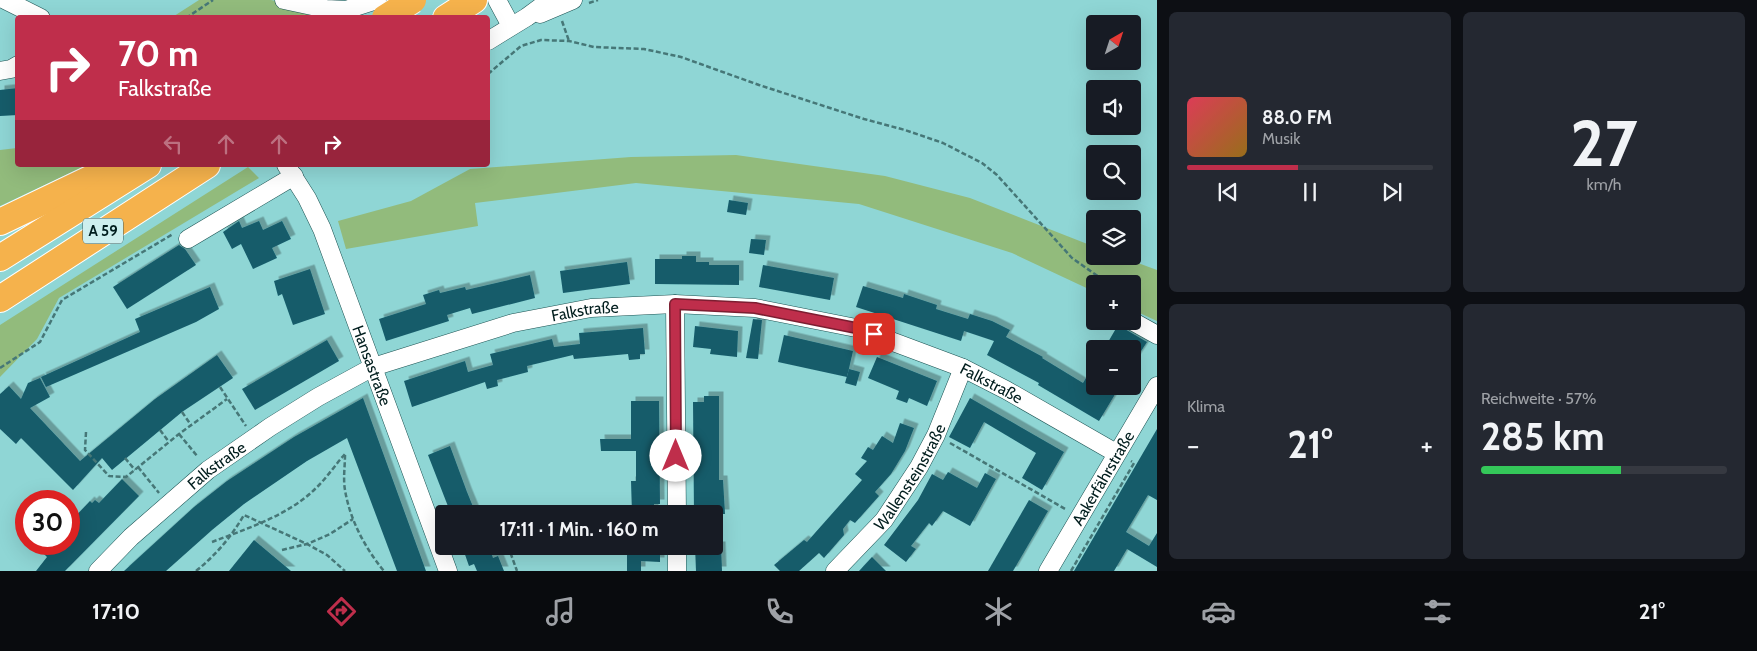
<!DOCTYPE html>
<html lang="de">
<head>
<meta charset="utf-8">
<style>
  :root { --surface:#171b24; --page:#242831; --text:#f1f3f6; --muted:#9ea1a6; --line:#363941; --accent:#bf2e4b }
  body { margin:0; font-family:Cabin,sans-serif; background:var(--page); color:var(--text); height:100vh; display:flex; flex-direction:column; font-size:19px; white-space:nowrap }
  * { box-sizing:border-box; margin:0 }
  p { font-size:16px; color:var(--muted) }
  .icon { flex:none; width:28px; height:28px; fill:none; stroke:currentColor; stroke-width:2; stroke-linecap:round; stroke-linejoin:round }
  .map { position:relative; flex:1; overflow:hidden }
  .panel { display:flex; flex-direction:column; gap:12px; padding:12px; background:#0d0f14; width:600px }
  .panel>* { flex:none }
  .hud { position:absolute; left:15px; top:15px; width:475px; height:152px; border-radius:5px; box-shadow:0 5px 20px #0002; background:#bf2e4b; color:#fff; overflow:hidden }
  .needle { width:32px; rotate:39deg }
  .fabs { position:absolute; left:1086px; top:15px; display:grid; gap:10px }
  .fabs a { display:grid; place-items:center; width:55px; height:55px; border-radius:5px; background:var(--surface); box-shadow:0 5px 20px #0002; font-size:25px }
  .speed { position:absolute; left:15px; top:490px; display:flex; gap:10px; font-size:25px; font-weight:700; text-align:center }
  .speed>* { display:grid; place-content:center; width:65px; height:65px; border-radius:50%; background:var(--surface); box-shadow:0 5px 20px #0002; line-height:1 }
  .speed .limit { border:8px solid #d22; background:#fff; color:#111 }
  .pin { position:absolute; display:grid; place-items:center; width:42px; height:42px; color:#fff; margin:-21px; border-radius:10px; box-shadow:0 2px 8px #0006 }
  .me { position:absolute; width:55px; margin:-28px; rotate:0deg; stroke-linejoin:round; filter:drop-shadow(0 0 4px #0008) }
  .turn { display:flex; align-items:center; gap:18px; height:105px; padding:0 20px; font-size:22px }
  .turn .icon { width:65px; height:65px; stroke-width:2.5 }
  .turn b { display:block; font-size:35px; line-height:42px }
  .lanes { display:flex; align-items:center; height:48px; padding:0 20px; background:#0003; justify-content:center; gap:25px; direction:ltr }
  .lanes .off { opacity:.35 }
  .big { font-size:38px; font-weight:800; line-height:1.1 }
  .panel .tile { flex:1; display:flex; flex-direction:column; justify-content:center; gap:8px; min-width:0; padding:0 18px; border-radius:8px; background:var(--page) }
  .panel .dial { align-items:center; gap:0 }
  .dial b { font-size:65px; line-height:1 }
  .song { display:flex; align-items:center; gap:15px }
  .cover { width:60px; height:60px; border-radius:8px; background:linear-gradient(135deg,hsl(350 70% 55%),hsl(40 70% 35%)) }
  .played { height:5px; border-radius:2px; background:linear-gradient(90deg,var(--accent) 45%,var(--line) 45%) }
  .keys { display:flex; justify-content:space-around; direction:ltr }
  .heat { display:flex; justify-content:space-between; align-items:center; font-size:28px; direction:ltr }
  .charge { height:8px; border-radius:4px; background:linear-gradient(90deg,#34c759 57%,var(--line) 0) }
  .panel .tiles { flex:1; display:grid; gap:12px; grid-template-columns:repeat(2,1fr) }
  .trip { position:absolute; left:435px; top:505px; width:288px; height:50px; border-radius:5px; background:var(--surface); box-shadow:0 5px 20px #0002; font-weight:800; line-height:50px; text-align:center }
  .dock { display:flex; height:80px; justify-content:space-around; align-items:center; background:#090b0e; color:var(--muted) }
  .dock .icon { width:35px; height:35px }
  .dock .selected { color:var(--accent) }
  .dock b { font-size:22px; color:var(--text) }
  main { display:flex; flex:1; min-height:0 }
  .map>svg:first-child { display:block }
</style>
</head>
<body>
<main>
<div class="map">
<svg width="1157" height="571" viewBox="0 0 1157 571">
  <defs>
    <filter id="shadow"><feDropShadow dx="4.5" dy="-4.5" stdDeviation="0" flood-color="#0004"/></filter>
  </defs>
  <rect width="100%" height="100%" fill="#8fd6d5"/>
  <g fill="#92bb7c">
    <path d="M199,0h72l62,14 -5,4h-157z"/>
    <path d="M17,148l1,17h69l-87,41v-56z"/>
    <path d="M736,155l149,21 85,22 125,49v9h24l38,14v51l-24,-11 -1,-26h-37v8l-83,-39 -153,-49 -223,-21 -161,20 3,23 -132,23 -8,-28 73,-20 59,-32 161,-12z"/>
    <path d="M248,167l11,11 -200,120 -22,41 -37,38v-52z"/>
  </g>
  <g fill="#155c6b" filter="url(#shadow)">
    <path d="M18,88v27l-18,1v-26z"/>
    <path d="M729,200l19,3 -2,12 -19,-3z"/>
    <path d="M239,221l3,7 17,-7 4,9 19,-9 9,18 -19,9 5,10 -24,11 -12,-25 -9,5 -9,-17z"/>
    <path d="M751,239l15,1 -2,15 -15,-2z"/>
    <path d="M179,245l6,4 11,16 -69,44 -14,-22z"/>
    <path d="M682,256h14v6h13v3h30v20l-84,-1v-25h27z"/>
    <path d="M627,262l3,22 -67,9 -3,-22z"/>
    <path d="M763,265l71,13 -4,22 -71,-13z"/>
    <path d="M310,269l15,45 -32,11 -11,-31 -4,2 -4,-15z"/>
    <path d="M530,275l5,23 -63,16 -2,-6 -23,7 2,6 -63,20 -7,-22 47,-15 -3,-9 16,-5 1,3 25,-6 1,3z"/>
    <path d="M863,286l40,12 1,-4 33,11 -1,4 32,10 2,-5 22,7 18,9 -4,7 37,20 -1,1 41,25 12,-20v23h25l-21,35 -61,-36 1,-2 -52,-28 7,-14 -30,-10 -3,10 -105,-34z"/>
    <path d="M210,287l9,22 -23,13 -150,65 -5,-10 99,-45 -5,-13z"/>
    <path d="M753,319l9,1 -4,39 -12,-1z"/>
    <path d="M1118,325l29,17 -15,23v-16h-28z"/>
    <path d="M695,326l43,5 -1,26 -27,-3 1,-5 -18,-2z"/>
    <path d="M643,328l2,26h-5v5l-11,1 -1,-6 -54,5 -1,-4 -46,11 1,6 -31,8 1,6 -11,3 -2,-7 -73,25 -8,-26 61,-20 3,11 25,-7 -3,-11 62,-15 2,8 26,-3 -1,-11z"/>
    <path d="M784,335l69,16 -6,26 -69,-15z"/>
    <path d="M327,340l12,21 -84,49 -13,-21z"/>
    <path d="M217,355l16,23 -51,34 -70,58 -10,-12 -29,32 -52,-52 -5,6 -16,-15v-35l9,-8 12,13 7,-16 12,-5 10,19 -20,11 50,53 75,-62z"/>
    <path d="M877,357l60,24 -10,25 -18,-8 -2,5 -11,-4 3,-8 -31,-13z"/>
    <path d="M849,369l11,3 -4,14 -11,-3z"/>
    <path d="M704,396h15v84h4l2,34h-31l-1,-112h11z"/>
    <path d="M363,398l63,173h-29l-50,-133 -40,23 -63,43 -32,26 -46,41h-42l70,-64 33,-26 67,-44z"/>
    <path d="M970,398l94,54 -22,38 -20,-12 14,-25 -52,-31 -14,26 -21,-11z"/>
    <path d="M631,401h28l1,103h-6v10h-22l-1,-33h5v-30h-35l-1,-12h31z"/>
    <path d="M900,423l14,5 -9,23 -14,23 -16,18 4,4 -24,27 -5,-3 -7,9 1,6 -20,23 -5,-5 -20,18h-19l-6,-6 30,-25 3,2 55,-62 -7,-6 12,-13 -6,-3 7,-11 5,3 9,-14 11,7z"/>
    <path d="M1157,429v71l-9,-5 -22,37 23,14 8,-13v34l-30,-18 -13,22h-40z"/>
    <path d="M450,446l17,46 9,22h-25l-23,-59z"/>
    <path d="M948,472l29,16 8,-15 11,6 -26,47 -27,-15 -11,15 -3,-3 -18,23 5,3 -10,13 -22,-17 34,-45 14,-26 11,6z"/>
    <path d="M122,479l17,17 -74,75h-29l11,-14 -13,-13h35v-21l21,-22 2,2 3,-3 4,3z"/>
    <path d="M1029,500l19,11 -35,60h-25z"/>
    <path d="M254,540l37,31h-62z"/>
    <path d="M462,546h27l4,12 5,-2 6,15h-27l-3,-7 -5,2z"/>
    <path d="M633,546h27v16l-19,-1v10h-14v-21h6z"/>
    <path d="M695,546h26l1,25h-26z"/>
    <path d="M872,557l14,14h-27z"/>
  </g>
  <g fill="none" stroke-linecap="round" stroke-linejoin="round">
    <g stroke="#1b5252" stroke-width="19">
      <g id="minor">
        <path d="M5,0l36,18"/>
        <path d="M284,0l42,9 20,1 31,-10"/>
        <path d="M497,0l14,26"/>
        <path d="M540,14l33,-14"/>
        <path d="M488,41l39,-24 23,-17"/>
        <path d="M0,71l11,-2 7,-4"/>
        <path id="s1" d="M286,165l21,33 15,31 126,342"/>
        <path d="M188,239l106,-63"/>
        <path d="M675,304l2,210"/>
        <path d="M1132,321l25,14"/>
        <path d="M677,546v25"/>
        <path id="s2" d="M98,571l33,-34 77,-67 62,-43 48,-30 55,-30 140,-44 78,-15 84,-4 80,4 101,20 107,40 43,22 110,63"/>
        <path id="s3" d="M835,571l49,-51 35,-53 17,-32 27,-67"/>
        <path id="s4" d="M1048,571l109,-185"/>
      </g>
    </g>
    <g stroke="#fff" stroke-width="28">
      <g id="highway">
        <path d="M446,18l28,-18"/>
        <path d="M0,222l117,-56"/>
        <path d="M0,258l148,-93"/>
        <path d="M0,299l207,-134"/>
      </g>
    </g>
    <g stroke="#467777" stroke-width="2.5" stroke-dasharray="5 2.5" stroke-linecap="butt">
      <path d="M589,3l9,-3"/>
      <path d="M186,18l27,-18"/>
      <path d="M562,21l7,20"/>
      <path d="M488,74l33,-28 20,-6 28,1 25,6 50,2 37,8 78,28 105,34 41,11 38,13 39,20 15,12 75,83 37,26"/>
      <path d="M0,368l40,-26 22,-42 111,-66"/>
      <path d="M220,387l26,39"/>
      <path d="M182,412l9,13"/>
      <path d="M160,430l9,12"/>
      <path d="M86,432l-1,18 24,26 17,1 53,-43 48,-35"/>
      <path d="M179,434l19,23"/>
      <path d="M950,443l117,67"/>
      <path d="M345,455c0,11 -2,24 0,35 5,30 20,58 39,81"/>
      <path d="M125,458l10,12"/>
      <path d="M138,467l21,26"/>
      <path d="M212,542c34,-13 77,-27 103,-53 11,-10 20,-24 30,-35"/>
      <path d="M508,546l9,25"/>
      <path d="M282,550l25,-6 23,-10 23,-15"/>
      <path d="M196,571c20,-16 35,-34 48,-56l63,29 20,11 18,16"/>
      <path d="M1071,571l63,-108 -3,-2"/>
    </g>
    <use href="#minor" stroke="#fff" stroke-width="18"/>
    <use href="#highway" stroke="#f5b24c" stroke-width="26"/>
    <g stroke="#fff" stroke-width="28" stroke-linecap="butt">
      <path id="highway-bridge" d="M385,18l28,-18"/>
    </g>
    <use href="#highway-bridge" stroke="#f5b24c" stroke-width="26"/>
  </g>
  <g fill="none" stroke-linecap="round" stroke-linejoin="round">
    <g stroke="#7c1e31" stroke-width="12">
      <path id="route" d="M676,456l-1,-152 80,4 101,20 18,6"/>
    </g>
    <use href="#route" stroke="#bf2e4b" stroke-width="9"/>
  </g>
  <g text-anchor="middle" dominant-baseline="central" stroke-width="5" stroke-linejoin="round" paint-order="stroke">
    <rect fill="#cdefee" stroke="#3e5c5c" stroke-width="1" x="83" y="218.5" width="40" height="25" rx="4"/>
    <g font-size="15" font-weight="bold" fill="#001d1d">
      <text x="103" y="231">A 59</text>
    </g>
    <g font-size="16" fill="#001d1d" stroke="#cdefee">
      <text stroke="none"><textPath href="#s2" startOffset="564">Falkstraße</textPath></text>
      <text stroke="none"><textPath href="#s1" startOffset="219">Hansastraße</textPath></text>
      <text stroke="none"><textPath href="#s2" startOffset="984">Falkstraße</textPath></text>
      <text stroke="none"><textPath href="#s2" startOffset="159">Falkstraße</textPath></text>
      <text stroke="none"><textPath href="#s3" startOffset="121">Wallensteinstraße</textPath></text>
      <text stroke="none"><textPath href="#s4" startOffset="108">Aakerfährstraße</textPath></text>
    </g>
  </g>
</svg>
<div class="fabs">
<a><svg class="needle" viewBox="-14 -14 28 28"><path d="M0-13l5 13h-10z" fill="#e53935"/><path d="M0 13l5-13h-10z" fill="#9ea1a6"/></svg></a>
<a><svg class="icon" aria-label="sound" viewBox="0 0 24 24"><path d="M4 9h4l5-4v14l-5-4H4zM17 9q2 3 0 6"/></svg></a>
<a><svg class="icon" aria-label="search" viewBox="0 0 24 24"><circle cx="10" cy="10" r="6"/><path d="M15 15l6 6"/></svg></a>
<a><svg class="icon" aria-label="layers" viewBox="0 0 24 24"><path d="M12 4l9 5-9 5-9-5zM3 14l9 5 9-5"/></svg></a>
<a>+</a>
<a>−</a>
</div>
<div class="speed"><div class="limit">30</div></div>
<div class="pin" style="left:874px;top:334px;background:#d93025"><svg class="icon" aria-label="arrive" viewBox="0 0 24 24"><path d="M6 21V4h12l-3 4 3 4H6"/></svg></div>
<svg class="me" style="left:676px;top:456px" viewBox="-20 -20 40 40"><circle r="19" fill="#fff"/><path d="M0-13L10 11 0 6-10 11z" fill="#bf2e4b"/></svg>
<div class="trip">17:11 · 1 Min. · 160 m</div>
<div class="hud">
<div class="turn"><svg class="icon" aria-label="right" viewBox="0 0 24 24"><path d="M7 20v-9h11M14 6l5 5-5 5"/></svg><div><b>70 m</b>Falkstraße</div></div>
<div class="lanes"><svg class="icon off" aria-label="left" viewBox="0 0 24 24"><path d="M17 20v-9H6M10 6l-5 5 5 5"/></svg><svg class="icon off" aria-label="ahead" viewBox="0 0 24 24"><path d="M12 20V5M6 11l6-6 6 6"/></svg><svg class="icon off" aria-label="ahead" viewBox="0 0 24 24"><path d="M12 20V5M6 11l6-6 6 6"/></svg><svg class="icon" aria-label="right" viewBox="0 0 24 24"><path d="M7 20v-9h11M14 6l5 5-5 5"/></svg></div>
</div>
</div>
<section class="panel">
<div class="tiles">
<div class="tile">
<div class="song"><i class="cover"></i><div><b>88.0 FM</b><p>Musik</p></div></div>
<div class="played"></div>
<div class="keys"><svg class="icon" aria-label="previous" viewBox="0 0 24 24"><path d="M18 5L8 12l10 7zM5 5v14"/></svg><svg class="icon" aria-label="pause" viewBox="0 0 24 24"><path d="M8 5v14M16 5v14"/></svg><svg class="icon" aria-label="next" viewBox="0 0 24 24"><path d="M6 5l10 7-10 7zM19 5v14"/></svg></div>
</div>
<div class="tile dial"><b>27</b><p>km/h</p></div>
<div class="tile"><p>Klima</p>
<div class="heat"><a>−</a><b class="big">21°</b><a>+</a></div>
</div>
<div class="tile"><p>Reichweite · 57%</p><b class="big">285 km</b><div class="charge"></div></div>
</div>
</section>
</main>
<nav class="dock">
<b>17:10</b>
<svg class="icon selected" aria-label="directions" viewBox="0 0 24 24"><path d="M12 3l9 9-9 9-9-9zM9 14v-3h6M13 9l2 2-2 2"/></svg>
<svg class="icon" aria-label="music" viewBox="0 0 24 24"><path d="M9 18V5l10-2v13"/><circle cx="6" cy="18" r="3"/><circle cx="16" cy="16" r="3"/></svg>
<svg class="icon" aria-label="phone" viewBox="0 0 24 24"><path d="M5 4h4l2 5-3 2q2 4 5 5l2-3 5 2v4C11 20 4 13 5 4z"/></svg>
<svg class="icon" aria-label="climate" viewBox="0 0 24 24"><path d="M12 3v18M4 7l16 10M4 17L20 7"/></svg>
<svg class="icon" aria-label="car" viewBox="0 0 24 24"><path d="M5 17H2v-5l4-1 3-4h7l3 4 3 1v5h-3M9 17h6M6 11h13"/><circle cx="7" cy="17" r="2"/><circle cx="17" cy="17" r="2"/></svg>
<svg class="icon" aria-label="filters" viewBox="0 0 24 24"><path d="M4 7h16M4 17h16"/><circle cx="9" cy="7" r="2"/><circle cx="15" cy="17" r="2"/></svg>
<b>21°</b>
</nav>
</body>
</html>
